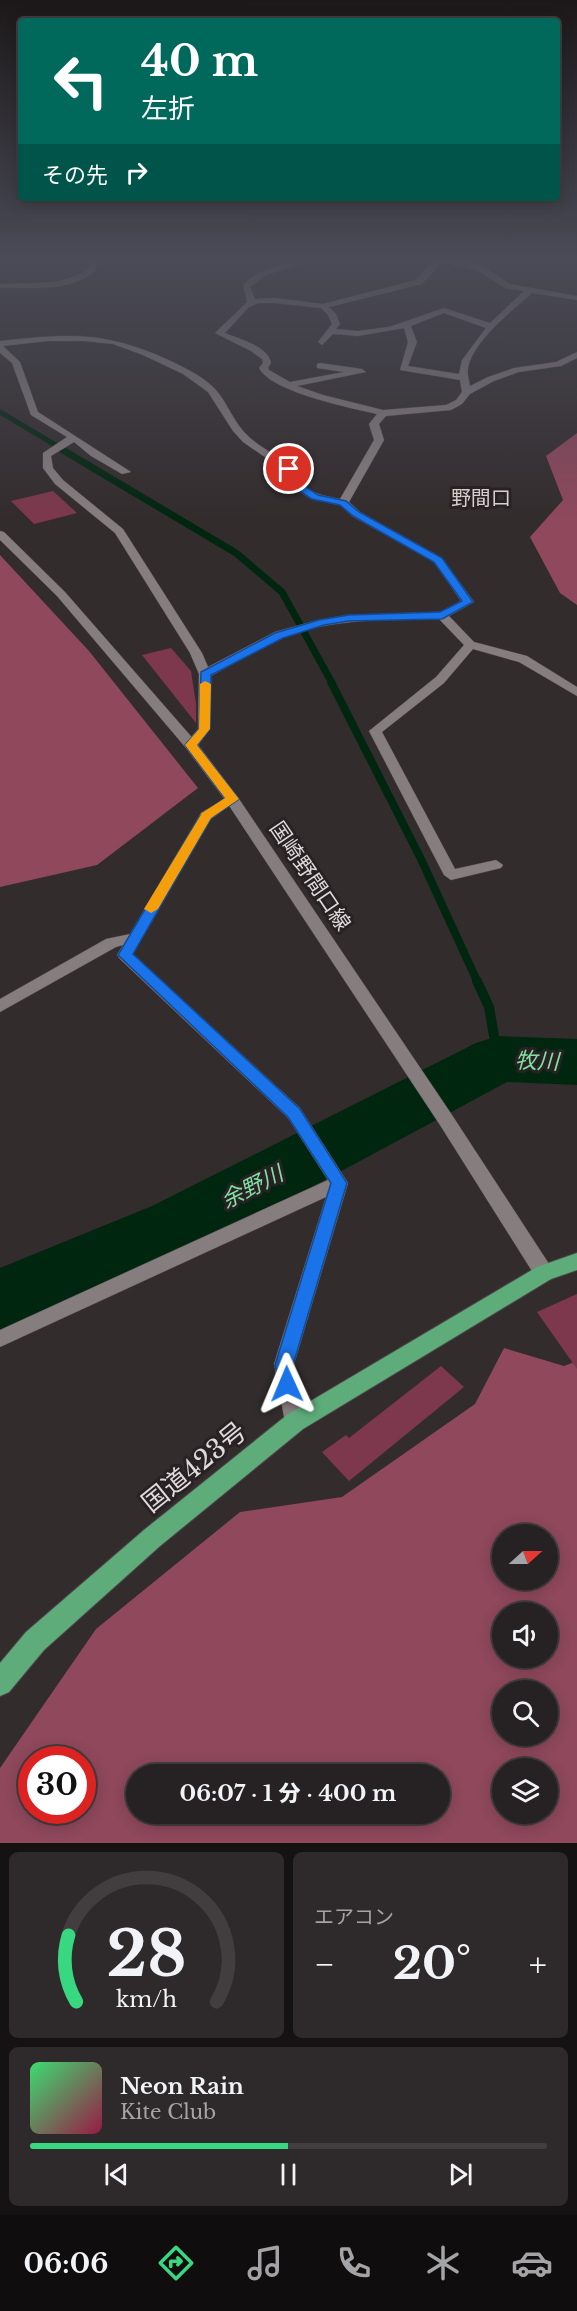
<!DOCTYPE html>
<html lang="ja">
<head>
<meta charset="utf-8">
<style>
  :root { --surface:#262122; --page:#2e292a; --text:#f1f3f6; --muted:#a4a3a5; --line:#423e40; --accent:#38d880 }
  body { margin:0; font-family:"Libre Baskerville","Noto Sans JP",serif; background:var(--page); color:var(--text); height:100vh; display:flex; flex-direction:column; font-size:22px; white-space:nowrap }
  * { box-sizing:border-box; margin:0 }
  p { font-size:20px; color:var(--muted) }
  .icon { flex:none; width:33px; height:33px; fill:none; stroke:currentColor; stroke-width:2; stroke-linecap:round; stroke-linejoin:round }
  .map { position:relative; height:1843px; overflow:hidden }
  .drawer { display:flex; flex-direction:column; gap:9px; padding:9px; background:#151213; flex:1 }
  .drawer>* { flex:none }
  .top-card { position:absolute; left:18px; top:18px; width:542px; height:183px; border-radius:6px; box-shadow:0 3px 15px #0003,0 0 0 2px var(--line); background:#00695c; color:#fff; overflow:hidden }
  .needle { width:39px; rotate:69deg }
  .controls { position:absolute; left:492px; top:1524px; display:grid; gap:12px }
  .controls a { display:grid; place-items:center; width:66px; height:66px; border-radius:50%; background:var(--surface); box-shadow:0 3px 15px #0003,0 0 0 2px var(--line); font-size:30px }
  .speed { position:absolute; left:18px; top:1746px; display:flex; gap:12px; font-size:30px; font-weight:700; text-align:center }
  .speed>* { display:grid; place-content:center; width:78px; height:78px; border-radius:50%; background:var(--surface); box-shadow:0 3px 15px #0003,0 0 0 2px var(--line); line-height:1 }
  .speed .limit { border:9px solid #d22; background:#fff; color:#111 }
  .pin { position:absolute; display:grid; place-items:center; width:51px; height:51px; color:#fff; margin:-26px; border:3px solid #fff; border-radius:50%; box-shadow:0 2px 6px #0007 }
  .me { position:absolute; width:66px; margin:-33px; rotate:359deg; stroke-linejoin:round; filter:drop-shadow(0 0 4px #0008) }
  .turn { display:flex; align-items:center; gap:21px; height:126px; padding:0 24px; font-size:27px }
  .turn .icon { width:78px; height:78px; stroke-width:2.5 }
  .turn b { display:block; font-size:42px; line-height:51px }
  .then { display:flex; align-items:center; height:57px; padding:0 24px; background:#0003; gap:12px; font-size:22px }
  .big { font-size:45px; font-weight:800; line-height:1.1 }
  .drawer .tile { flex:1; display:flex; flex-direction:column; justify-content:center; gap:9px; min-width:0; padding:0 21px; border-radius:9px; background:var(--page) }
  .drawer .dial { align-items:center; gap:0 }
  .dial svg { height:156px; overflow:visible; fill:none; stroke:var(--line); stroke-width:7; stroke-linecap:round; text-anchor:middle }
  .dial text { fill:var(--text); stroke:none }
  .song { display:flex; align-items:center; gap:18px }
  .cover { width:72px; height:72px; border-radius:9px; background:linear-gradient(135deg,hsl(140 70% 55%),hsl(340 70% 35%)) }
  .played { height:6px; border-radius:3px; background:linear-gradient(90deg,var(--accent) 50%,var(--line) 50%) }
  .keys { display:flex; justify-content:space-around; direction:ltr }
  .heat { display:flex; justify-content:space-between; align-items:center; font-size:33px; direction:ltr }
  .drawer .tiles { flex:1; display:grid; gap:9px; grid-template-columns:1fr 1fr }
  .tile:last-child { grid-column:span 2 }
  .trip { position:absolute; left:126px; top:1764px; width:324px; height:60px; border-radius:30px; background:var(--surface); box-shadow:0 3px 15px #0003,0 0 0 2px var(--line); font-weight:800; line-height:60px; text-align:center }
  .tabs { display:flex; height:96px; justify-content:space-around; align-items:center; background:#0f0d0e; color:var(--muted) }
  .tabs .icon { width:42px; height:42px }
  .tabs .current { color:var(--accent) }
  .tabs b { font-size:27px; color:var(--text) }
  .map>svg:first-child { display:block }
</style>
</head>
<body>
<div class="map">
<svg width="577" height="1843" viewBox="0 0 577 1843">
  <rect width="100%" height="100%" fill="#332c2d"/>
  <g fill="#8f485c" fill-rule="evenodd">
    <path d="M577,433v172l-17,-12 -30,-56 33,-37 -17,-44z"/>
    <path d="M0,555l89,96 109,137 -101,77 -97,22z"/>
    <path d="M504,1348l60,18 13,-5v482h-577v-75l96,-139 144,-117 102,-15 133,-93zM502,1534h46v46h-46zM502,1612h46v46h-46zM502,1690h46v46h-46zM32,1760h50v50h-50zM502,1768h46v46h-46zM136,1774h304v40h-304z"/>
  </g>
  <g fill="none" stroke-linecap="round" stroke-linejoin="round">
    <path stroke="#002610" stroke-width="5" d="M0,412l59,35"/>
    <path stroke="#002610" stroke-width="7" d="M56,446l180,107 46,39 50,91"/>
    <path stroke="#002610" stroke-width="8" d="M331,682l90,177 57,124"/>
    <path stroke="#002610" stroke-width="10" d="M477,981l12,26 9,52"/>
    <path fill="#002610" fill-rule="evenodd" d="M498,1036l79,3v46l-70,-3 -305,164 -202,85v-63l152,-62 324,-163z"/>
  </g>
  <g fill="#7d384d">
    <path d="M53,491l24,22 -43,11 -23,-23z"/>
    <path d="M171,648l20,23 5,33v19l-54,-68z"/>
    <path d="M577,1294v75l-40,-57z"/>
    <path d="M441,1366l23,21 -115,94 -27,-29 24,-17 3,3z"/>
  </g>
  <g fill="none" stroke-linecap="round" stroke-linejoin="round">
    <g stroke="#4e4749" stroke-width="1">
      <g id="minor">
        <path d="M87,260h8l2,9c-24,24 -66,18 -97,19v-4c29,-2 65,3 89,-16z"/>
        <path d="M434,260h21l28,6 27,18 67,12v4l-45,-7c-20,18 -59,48 -64,75 -1,6 1,12 2,18l18,-9 26,-9 42,-6 21,-10v6l-16,8 -42,6 -25,9 -24,13 -8,10 -11,6 -65,6 -7,8 5,16 -35,62 11,10 82,46 32,44 -25,14 25,26 53,14 50,31v9l-58,-34 -46,-13 -29,34 -62,49 73,137 41,-9 7,5 -2,3 -50,12 -7,-5 -75,-144 67,-54 28,-32 -25,-26c-52,1 -105,-1 -155,18 -25,10 -49,26 -73,39l-1,53 -14,19h-10l-2,-3 14,-16 1,-55 -9,-21 -75,-120 -60,-49 -12,-16v-15l24,-16 -36,-22 -19,-52 -12,-10v-12c71,-8 107,-10 173,21 14,7 31,15 42,27 13,14 19,35 34,48 12,11 28,18 41,28 6,5 8,13 13,19 9,11 24,12 37,15l34,-59 -5,-16 8,-10c-26,-6 -106,-22 -118,-46l4,-5 -1,-4 -11,-8 -36,-18 32,-31 -4,-17c14,-16 36,-19 56,-24l4,2 -37,12 -16,12 5,12 20,-1 48,6 93,-24zM442,262l35,8 28,18 19,3 -34,32 -46,-15 -55,19 -31,4 -22,-2 4,-5 -4,-10 -7,-7 93,-23zM258,303h17l46,5 7,7 4,9 -14,18 4,3 11,-11 25,2 46,-8 4,14 -8,28 60,10 2,12 -6,8 -10,5 -63,5 -60,-15 -26,-9 69,-14 -4,-3 -42,-6 -3,1v4l27,4 -54,10 -21,-12 -1,-2 3,-5c-3,-17 -32,-24 -46,-30l23,-25zM444,313l42,15 -24,32 -3,14 -51,-8 9,-24 -6,-16zM48,341h36l29,3 30,11 40,19 25,18 25,39 10,11 42,29 11,18 15,10 29,6 12,11 82,46 27,39 -21,11 -91,3 -31,5 -43,12 -67,35 -6,-14 -79,-124 -60,-49 -10,-12 -2,-12 23,-14 17,14 31,18 9,-2 -93,-60 -18,-50 -17,-16z"/>
        <path d="M232,795l7,4 -28,20 -78,135 167,154 48,75 -54,181 11,58 -3,7 -7,2 -7,-2 -3,-7 -11,-58 52,-167 -326,150v-17l328,-150 -40,-62 -168,-159 -3,-4 6,-10 -7,2 -116,65v-13l106,-60 24,-5 71,-121z"/>
      </g>
    </g>
    <g stroke="#4e4749" stroke-width="1">
      <path id="secondary" d="M0,531l4,1 61,60 131,150 41,54 215,319 99,152 2,6 -2,6 -7,2 -7,-2 -97,-154 -214,-324 -40,-53 -129,-152 -57,-56z"/>
    </g>
    <g stroke="#4e4749" stroke-width="2">
      <path id="trunk" d="M577,1253v17l-26,9 -248,150 -143,117 -116,104 -35,42 -9,4v-33l26,-31 118,-102 143,-115 250,-148z"/>
    </g>
    <use href="#minor" fill="#867d7f" fill-rule="evenodd"/>
    <use href="#secondary" fill="#867d7f" fill-rule="evenodd"/>
    <use href="#trunk" fill="#5eac7a" fill-rule="evenodd"/>
  </g>
  <linearGradient id="sky" x2="0" y2="1"><stop stop-color="#1c1819"/><stop offset="0.5" stop-color="#4a4b57"/><stop offset="1" stop-color="#4a4b57" stop-opacity="0"/></linearGradient>
  <rect width="577" height="518" fill="url(#sky)"/>
  <path fill="#1a73e8" stroke="#114b97" stroke-width="1.5" d="M286,467h6l11,18 15,10 28,6 13,11 83,46 31,44 -31,17 -93,2 -25,4 -41,13 -72,37 -1,54 -13,16 42,54 -28,19 -78,136 167,155 47,74 -54,182 4,19 -3,5 -7,3 -6,-3 -6,-24 56,-182 -43,-66 -170,-162 82,-139 25,-18 -40,-53 14,-16 2,-57 74,-39 44,-13 30,-5 91,-3 22,-11 -28,-39 -81,-46 -13,-11 -28,-6 -15,-10 -12,-20z"/>
  <path fill="#f59e0b" d="M205,681l6,3 -1,45 -13,16 42,54 -28,19 -53,91 -7,4 -7,-4 58,-96 23,-15 -40,-53 14,-16 1,-45z"/>
  <g text-anchor="middle" dominant-baseline="central" stroke-width="6" stroke-linejoin="round" paint-order="stroke">
    <g font-size="20" fill="#d7cdcf" stroke="#292224">
      <text x="481" y="498">野間口</text>
    </g>
    <g font-size="21" fill="#dfdadb" stroke="#292224">
      <text transform="translate(310 876) rotate(56)">国崎野間口線</text>
    </g>
    <g font-size="22" font-style="italic" fill="#81e1a2" stroke="#292224">
      <text transform="translate(537 1061) rotate(2)">牧川</text>
      <text transform="translate(252 1187) rotate(-27)">余野川</text>
    </g>
    <g font-size="26" fill="#dfdadb" stroke="#292224">
      <text transform="translate(194 1467) rotate(-39)">国道423号</text>
    </g>
  </g>
</svg>
<div class="controls">
<a><svg class="needle" viewBox="-14 -14 28 28"><path d="M0-13l5 13h-10z" fill="#e53935"/><path d="M0 13l5-13h-10z" fill="#a4a3a5"/></svg></a>
<a><svg class="icon" aria-label="sound" viewBox="0 0 24 24"><path d="M4 9h4l5-4v14l-5-4H4zM17 9q2 3 0 6"/></svg></a>
<a><svg class="icon" aria-label="search" viewBox="0 0 24 24"><circle cx="10" cy="10" r="6"/><path d="M15 15l6 6"/></svg></a>
<a><svg class="icon" aria-label="layers" viewBox="0 0 24 24"><path d="M12 4l9 5-9 5-9-5zM3 14l9 5 9-5"/></svg></a>
</div>
<div class="speed"><div class="limit">30</div></div>
<div class="pin" style="left:289px;top:469px;background:#d93025"><svg class="icon" aria-label="arrive" viewBox="0 0 24 24"><path d="M6 21V4h12l-3 4 3 4H6"/></svg></div>
<svg class="me" style="left:287px;top:1384px" viewBox="-20 -20 40 40"><path d="M0-17L14 15 0 8-14 15z" fill="#1a73e8" stroke="#fff" stroke-width="4"/></svg>
<div class="trip">06:07 · 1 分 · 400 m</div>
<div class="top-card">
<div class="turn"><svg class="icon" aria-label="left" viewBox="0 0 24 24"><path d="M17 20v-9H6M10 6l-5 5 5 5"/></svg><div><b>40 m</b>左折</div></div>
<div class="then">その先<svg class="icon" aria-label="right" viewBox="0 0 24 24"><path d="M7 20v-9h11M14 6l5 5-5 5"/></svg></div>
</div>
</div>
<section class="drawer">
<div class="tiles">
<div class="tile dial"><svg viewBox="0 0 100 80">
<path d="M14 69A42 42 0 1 1 86 69"/>
<path d="M14 69A42 42 0 0 1 10 35" stroke="#38d880"/>
<text x="50" y="56" font-size="32" font-weight="700">28</text>
<text x="50" y="72" font-size="11">km/h</text>
</svg></div>
<div class="tile"><p>エアコン</p>
<div class="heat"><a>−</a><b class="big">20°</b><a>+</a></div>
</div>
<div class="tile">
<div class="song"><i class="cover"></i><div><b>Neon Rain</b><p>Kite Club</p></div></div>
<div class="played"></div>
<div class="keys"><svg class="icon" aria-label="previous" viewBox="0 0 24 24"><path d="M18 5L8 12l10 7zM5 5v14"/></svg><svg class="icon" aria-label="pause" viewBox="0 0 24 24"><path d="M8 5v14M16 5v14"/></svg><svg class="icon" aria-label="next" viewBox="0 0 24 24"><path d="M6 5l10 7-10 7zM19 5v14"/></svg></div>
</div>
</div>
</section>
<nav class="tabs">
<b>06:06</b>
<svg class="icon current" aria-label="directions" viewBox="0 0 24 24"><path d="M12 3l9 9-9 9-9-9zM9 14v-3h6M13 9l2 2-2 2"/></svg>
<svg class="icon" aria-label="music" viewBox="0 0 24 24"><path d="M9 18V5l10-2v13"/><circle cx="6" cy="18" r="3"/><circle cx="16" cy="16" r="3"/></svg>
<svg class="icon" aria-label="phone" viewBox="0 0 24 24"><path d="M5 4h4l2 5-3 2q2 4 5 5l2-3 5 2v4C11 20 4 13 5 4z"/></svg>
<svg class="icon" aria-label="climate" viewBox="0 0 24 24"><path d="M12 3v18M4 7l16 10M4 17L20 7"/></svg>
<svg class="icon" aria-label="car" viewBox="0 0 24 24"><path d="M5 17H2v-5l4-1 3-4h7l3 4 3 1v5h-3M9 17h6M6 11h13"/><circle cx="7" cy="17" r="2"/><circle cx="17" cy="17" r="2"/></svg>
</nav>
</body>
</html>
